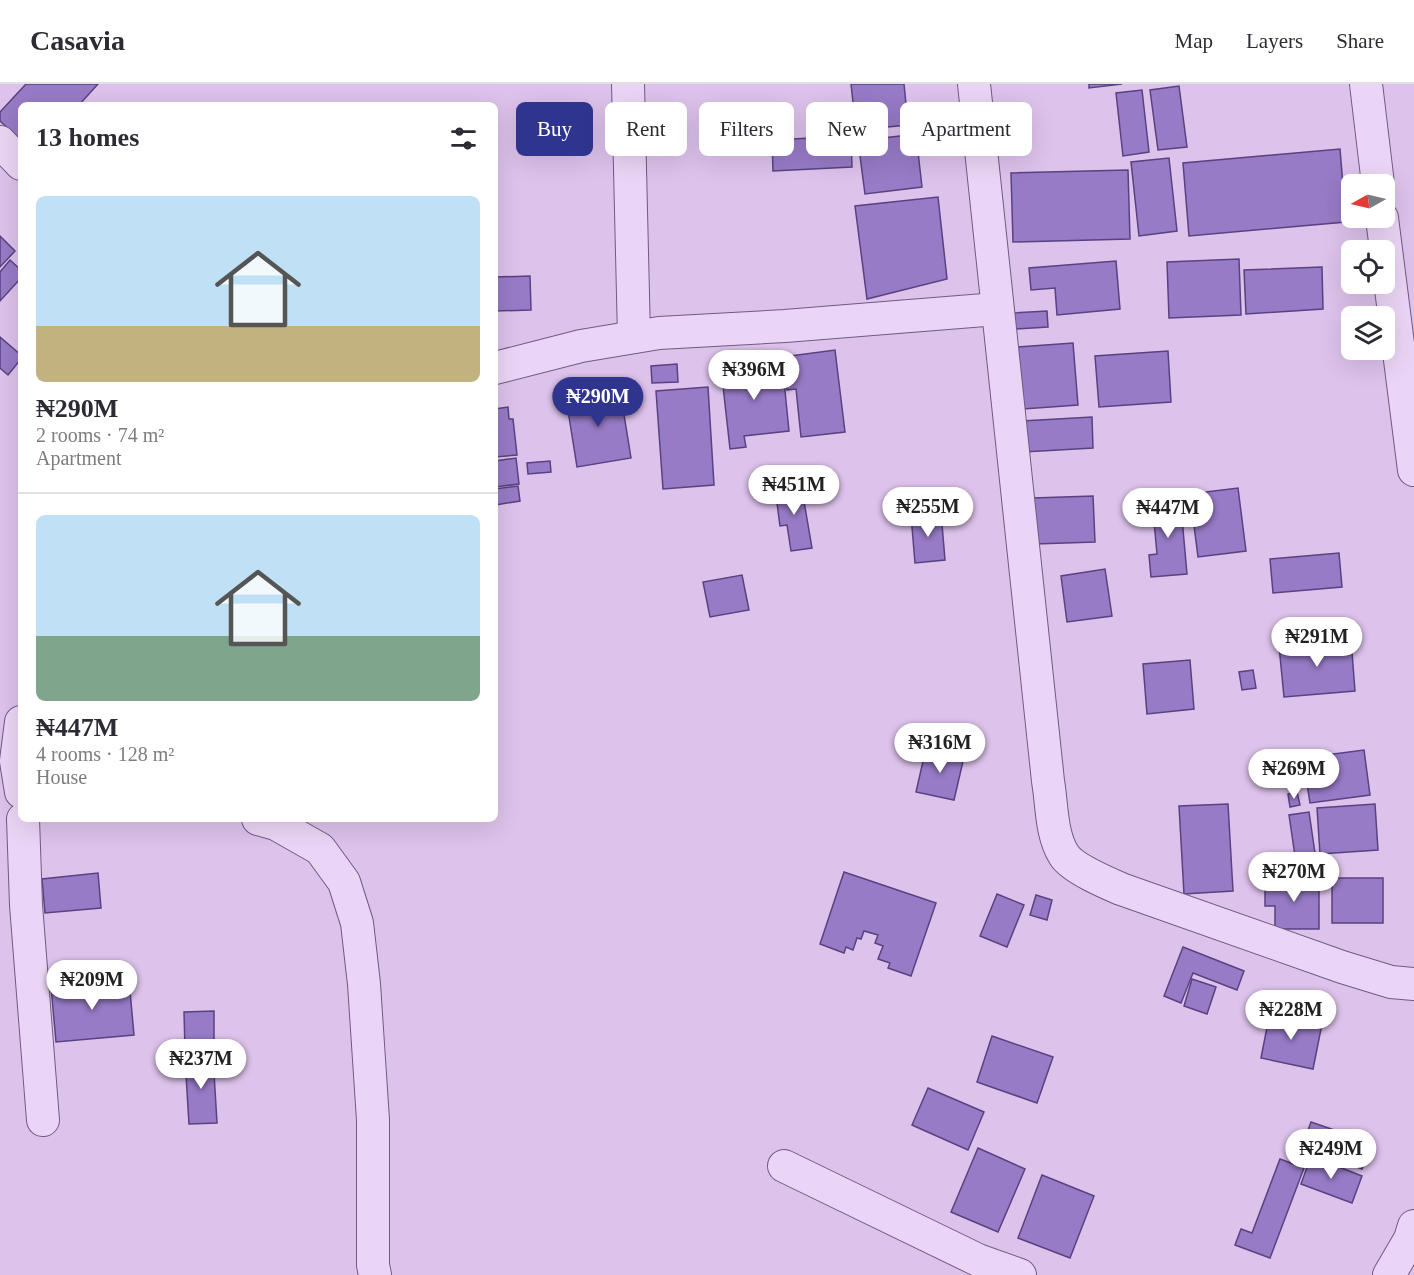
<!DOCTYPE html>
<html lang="en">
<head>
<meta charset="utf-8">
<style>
  body { margin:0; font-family:"Times New Roman",serif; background:#f7f7f7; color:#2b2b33; height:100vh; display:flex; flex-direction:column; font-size:22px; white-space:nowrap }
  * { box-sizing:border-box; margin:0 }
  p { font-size:20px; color:#7c7c81 }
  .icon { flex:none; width:33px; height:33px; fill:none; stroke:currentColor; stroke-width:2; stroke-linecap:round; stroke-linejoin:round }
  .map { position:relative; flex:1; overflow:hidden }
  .drawer { position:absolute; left:18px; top:18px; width:480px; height:720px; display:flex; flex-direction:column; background:#fff; border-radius:9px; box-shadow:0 6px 24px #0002 }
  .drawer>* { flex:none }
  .hud { position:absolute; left:516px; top:18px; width:570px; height:54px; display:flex; gap:12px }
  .needle { width:39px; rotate:262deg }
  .buttons { position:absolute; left:1341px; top:90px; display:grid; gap:12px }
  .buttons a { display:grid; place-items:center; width:54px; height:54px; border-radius:9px; background:#fff; box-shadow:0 6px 24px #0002; font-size:30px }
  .price { position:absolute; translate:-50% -51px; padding:0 14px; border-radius:21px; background:#fff; color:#222; font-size:20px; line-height:39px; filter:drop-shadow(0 2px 3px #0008) }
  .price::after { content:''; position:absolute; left:50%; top:36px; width:18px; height:14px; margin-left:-9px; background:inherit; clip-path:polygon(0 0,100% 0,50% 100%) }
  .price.on { background:#2f348e; color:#fff }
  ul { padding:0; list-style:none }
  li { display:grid; align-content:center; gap:12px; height:318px; padding:0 18px }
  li+li { border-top:2px solid #e1e1e2 }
  li span { display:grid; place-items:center; height:186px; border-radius:9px; color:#555 }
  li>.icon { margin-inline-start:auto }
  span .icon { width:108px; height:108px; fill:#fffc; stroke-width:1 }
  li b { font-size:26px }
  h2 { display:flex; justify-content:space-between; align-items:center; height:72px; padding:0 18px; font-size:26px }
  .chip { padding:0 21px; border-radius:9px; background:#fff; box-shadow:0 6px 24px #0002; font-size:21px; line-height:54px }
  .chip.on { background:#2f348e; color:#fff }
  header { display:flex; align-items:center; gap:36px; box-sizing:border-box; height:84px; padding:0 30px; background:#fff; border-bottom:2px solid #e1e1e2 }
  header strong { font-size:28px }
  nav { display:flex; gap:33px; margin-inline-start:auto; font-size:21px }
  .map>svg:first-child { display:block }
  .building { fill:#977bc6; stroke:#584281; stroke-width:1.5 }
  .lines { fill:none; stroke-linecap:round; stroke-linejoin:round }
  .minor-casing { stroke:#6f5b83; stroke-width:34 }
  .minor { stroke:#ebd5f6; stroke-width:32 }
</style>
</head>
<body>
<header>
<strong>Casavia</strong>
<nav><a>Map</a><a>Layers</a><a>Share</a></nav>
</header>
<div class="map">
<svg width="1414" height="1191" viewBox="0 0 1414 1191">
  <rect width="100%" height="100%" fill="#ddc2eb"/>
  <g class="building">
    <polygon points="26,0 98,0 79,21 21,21 21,57 0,37 0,28"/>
    <polygon points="851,0 904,0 908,41 856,46"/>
    <polygon points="1089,0 1122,0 1089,4"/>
    <polygon points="1179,2 1187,63 1158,66 1150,6"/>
    <polygon points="1142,6 1149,68 1123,72 1116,9"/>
    <polygon points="916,50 922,103 865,110 858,57"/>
    <polygon points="851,52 852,83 773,87 772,56"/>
    <polygon points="1340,65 1346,138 1189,152 1183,79"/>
    <polygon points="1169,74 1177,147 1139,152 1131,78"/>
    <polygon points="1128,86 1130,155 1013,158 1011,89"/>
    <polygon points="938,113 947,195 867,215 855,122"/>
    <polygon points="0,152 15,167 0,183"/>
    <polygon points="1239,175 1241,231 1169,234 1167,178"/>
    <polygon points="10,176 21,186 21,194 0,217 0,188"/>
    <polygon points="1116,177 1120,225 1057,231 1055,204 1031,206 1029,184"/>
    <polygon points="1322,183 1323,225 1246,230 1244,186"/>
    <polygon points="530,192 531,226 495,227 495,193"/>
    <polygon points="1047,227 1048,243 1014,245 1013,229"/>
    <polygon points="0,253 21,271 21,275 8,291 0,284"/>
    <polygon points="1073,259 1078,321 1023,325 1018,263"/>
    <polygon points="835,266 845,348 801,353 796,305 787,306 783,273"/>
    <polygon points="1168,267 1171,318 1099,323 1095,272"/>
    <polygon points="782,277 789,347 744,352 746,363 730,365 721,284"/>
    <polygon points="677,280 678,298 652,299 651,282"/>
    <polygon points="708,303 714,401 663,405 656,307"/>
    <polygon points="620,306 631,374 577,383 566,314"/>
    <polygon points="508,323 509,335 513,335 517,371 495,373 495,325"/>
    <polygon points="1092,333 1093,364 1024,368 1022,337"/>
    <polygon points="516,374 519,400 495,403 495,377"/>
    <polygon points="550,377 551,388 528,390 527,379"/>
    <polygon points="801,400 812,464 791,467 787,441 780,442 775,404"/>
    <polygon points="518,402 520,417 495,421 495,405"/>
    <polygon points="1238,404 1246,467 1198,473 1190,410"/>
    <polygon points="1093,412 1095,458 1035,460 1033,414"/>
    <polygon points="1180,412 1187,490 1151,493 1149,471 1157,470 1152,415"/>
    <polygon points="941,428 945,476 915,479 911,431"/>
    <polygon points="1339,469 1342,503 1273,509 1270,475"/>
    <polygon points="1105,485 1112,532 1067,538 1061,492"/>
    <polygon points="742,491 749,526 710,533 703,498"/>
    <polygon points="1351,555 1355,607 1284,613 1279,562"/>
    <polygon points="1190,576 1194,625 1147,630 1143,580"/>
    <polygon points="1253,586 1256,604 1242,606 1239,588"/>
    <polygon points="926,664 964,673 954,716 916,708"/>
    <polygon points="1364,666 1370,711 1310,719 1303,674"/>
    <polygon points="1297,708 1300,721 1290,723 1288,710"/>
    <polygon points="1228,720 1233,807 1184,810 1179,722"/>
    <polygon points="1375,720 1378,766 1320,770 1317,724"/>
    <polygon points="1309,728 1315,769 1295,772 1289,731"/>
    <polygon points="844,788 936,819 911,892 888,884 890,879 878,875 883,862 875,859 878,851 864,847 861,855 857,854 853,866 846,863 844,869 820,860"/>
    <polygon points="98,789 101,824 45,829 42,795"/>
    <rect x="1332" y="794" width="51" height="45"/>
    <polygon points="1319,795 1319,845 1275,845 1275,822 1265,822 1265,796"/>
    <polygon points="997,810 1024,821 1007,863 980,852"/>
    <polygon points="1036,811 1052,816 1047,836 1030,831"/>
    <polygon points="1183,863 1244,887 1237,906 1193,889 1181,919 1164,912"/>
    <polygon points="1192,895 1216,903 1207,930 1184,922"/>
    <polygon points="129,896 134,951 56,958 51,903"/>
    <polygon points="214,927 214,965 185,965 184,928"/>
    <polygon points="1270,928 1322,940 1313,985 1261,974"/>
    <polygon points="992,952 1053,973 1037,1019 977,998"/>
    <polygon points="213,972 217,1039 189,1040 185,974"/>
    <polygon points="928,1004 984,1028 968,1066 912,1041"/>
    <polygon points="1311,1038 1372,1059 1362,1085 1302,1063"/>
    <polygon points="978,1064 1025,1085 998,1148 951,1128"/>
    <polygon points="1311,1072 1362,1092 1352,1119 1301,1100"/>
    <polygon points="1280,1075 1304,1084 1270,1174 1235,1161 1241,1145 1252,1149"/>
    <polygon points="1042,1091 1094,1112 1070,1174 1018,1154"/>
  </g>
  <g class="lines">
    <defs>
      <g id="minor">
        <polyline points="628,0 634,253"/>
        <path d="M974,0L1048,697C1052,720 1051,751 1064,771C1072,784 1107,799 1121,805L1342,883L1391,898L1414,900"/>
        <polyline points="1366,0 1378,100"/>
        <polyline points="0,58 21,80"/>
        <polyline points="1382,134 1414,386"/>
        <polyline points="495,284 581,262 659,249 785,242 997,225"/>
        <polyline points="21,638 16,677 21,708"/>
        <polyline points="23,735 26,821 43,1036"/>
        <polyline points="258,735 276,740 320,765 344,798 357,839 364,900 373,1036 373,1181 375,1191"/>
        <polyline points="784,1082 978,1176 1020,1191"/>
        <polyline points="1389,1191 1410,1155 1414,1142"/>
      </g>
    </defs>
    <use href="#minor" class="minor-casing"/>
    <use href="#minor" class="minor"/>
  </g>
</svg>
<div class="buttons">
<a><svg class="needle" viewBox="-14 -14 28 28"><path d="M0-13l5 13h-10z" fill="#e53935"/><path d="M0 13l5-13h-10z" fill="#7c7c81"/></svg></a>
<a><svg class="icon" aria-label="locate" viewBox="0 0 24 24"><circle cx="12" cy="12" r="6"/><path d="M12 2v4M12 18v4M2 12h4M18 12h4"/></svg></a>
<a><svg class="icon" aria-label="layers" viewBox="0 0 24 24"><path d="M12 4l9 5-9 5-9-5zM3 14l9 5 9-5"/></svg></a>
</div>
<b class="price" style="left:754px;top:317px">₦396M</b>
<b class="price on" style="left:598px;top:344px">₦290M</b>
<b class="price" style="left:794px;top:432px">₦451M</b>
<b class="price" style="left:928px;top:454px">₦255M</b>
<b class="price" style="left:1168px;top:455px">₦447M</b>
<b class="price" style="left:1317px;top:584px">₦291M</b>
<b class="price" style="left:940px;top:690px">₦316M</b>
<b class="price" style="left:1294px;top:716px">₦269M</b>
<b class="price" style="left:1294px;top:819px">₦270M</b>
<b class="price" style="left:92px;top:927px">₦209M</b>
<b class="price" style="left:1291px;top:957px">₦228M</b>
<b class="price" style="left:201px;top:1006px">₦237M</b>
<b class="price" style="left:1331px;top:1096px">₦249M</b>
<div class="hud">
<a class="chip on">Buy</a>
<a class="chip">Rent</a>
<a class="chip">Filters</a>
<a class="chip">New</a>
<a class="chip">Apartment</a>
</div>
<section class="drawer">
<h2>13 homes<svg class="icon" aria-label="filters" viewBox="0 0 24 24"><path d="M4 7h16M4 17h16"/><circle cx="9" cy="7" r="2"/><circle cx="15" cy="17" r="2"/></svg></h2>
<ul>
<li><span style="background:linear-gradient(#bfe0f5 70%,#c2b280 0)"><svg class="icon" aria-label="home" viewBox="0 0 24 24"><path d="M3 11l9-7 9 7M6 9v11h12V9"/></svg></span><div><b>₦290M</b><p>2 rooms · 74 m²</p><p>Apartment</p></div></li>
<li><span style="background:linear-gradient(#bfe0f5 65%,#7fa58c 0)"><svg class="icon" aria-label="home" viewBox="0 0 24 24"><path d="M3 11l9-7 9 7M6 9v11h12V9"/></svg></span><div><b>₦447M</b><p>4 rooms · 128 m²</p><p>House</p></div></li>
</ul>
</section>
</div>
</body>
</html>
